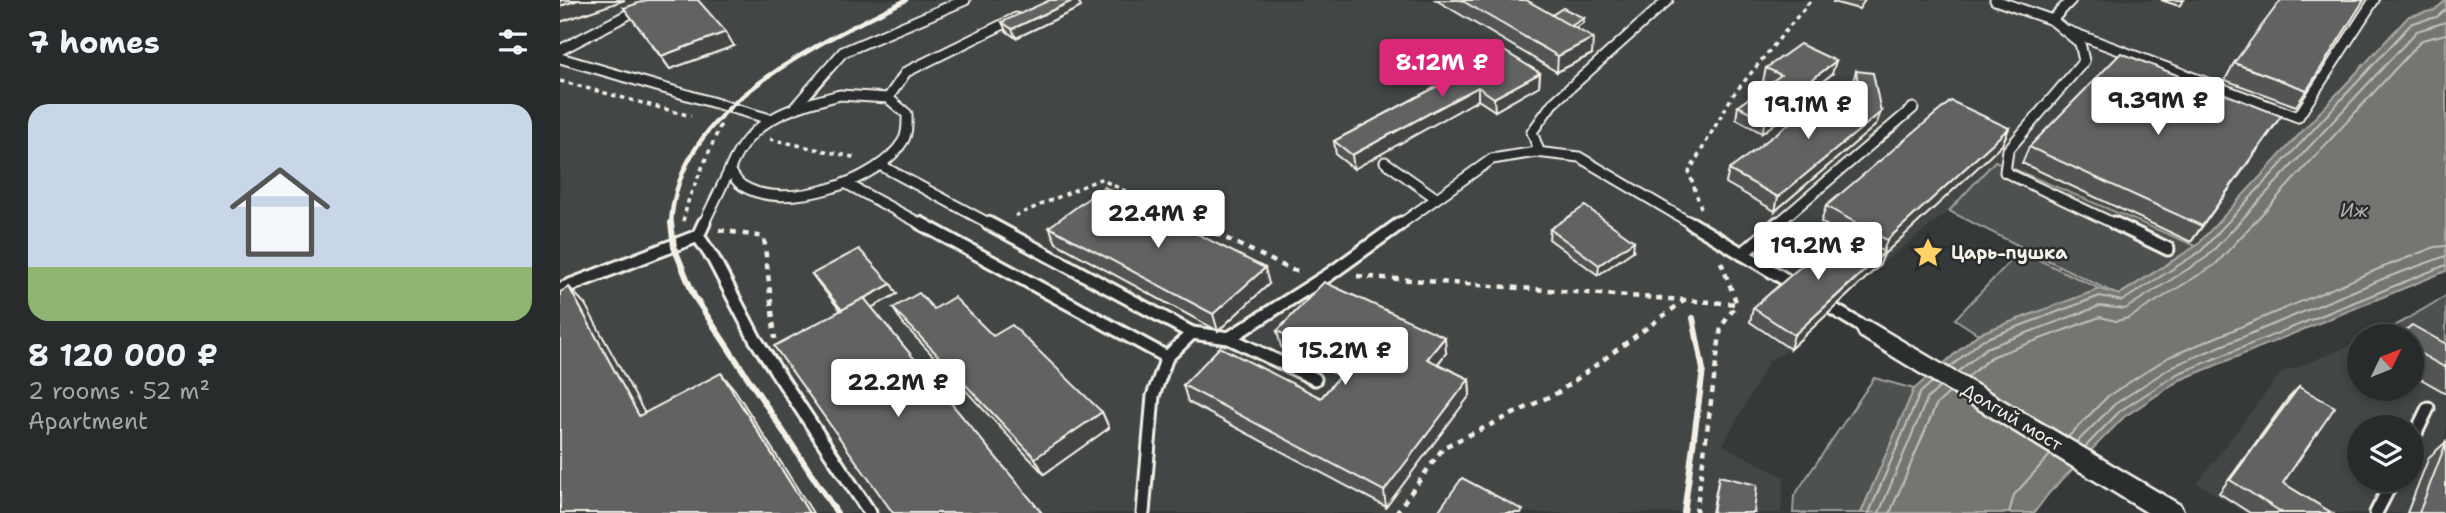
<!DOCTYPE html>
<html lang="en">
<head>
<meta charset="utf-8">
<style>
  body { margin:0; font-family:"Shantell Sans",sans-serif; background:#343737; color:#f1f3f6; height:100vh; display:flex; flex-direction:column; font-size:26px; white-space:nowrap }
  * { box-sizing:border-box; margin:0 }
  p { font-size:23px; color:#a5a7a9 }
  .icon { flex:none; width:38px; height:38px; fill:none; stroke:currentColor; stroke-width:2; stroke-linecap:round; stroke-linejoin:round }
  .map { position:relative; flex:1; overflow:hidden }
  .panel { display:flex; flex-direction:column; background:#282b2b; width:560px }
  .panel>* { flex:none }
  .needle { width:46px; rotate:47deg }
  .controls { position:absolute; left:1787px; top:324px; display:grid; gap:14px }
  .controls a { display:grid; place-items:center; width:77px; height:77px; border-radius:50%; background:#282b2b; box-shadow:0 4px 10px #0003,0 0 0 2px #444747; font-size:35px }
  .price { position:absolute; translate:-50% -60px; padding:0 16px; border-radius:7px; background:#fff; color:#222; font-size:23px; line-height:46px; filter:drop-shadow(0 2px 4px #0008) }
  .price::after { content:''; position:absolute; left:50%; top:42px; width:21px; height:16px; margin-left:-10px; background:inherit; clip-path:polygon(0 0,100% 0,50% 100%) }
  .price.active { background:#db2777; color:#fff }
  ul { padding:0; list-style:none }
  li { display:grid; align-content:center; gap:14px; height:371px; padding:0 28px }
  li+li { border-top:2px solid #444747 }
  li span { display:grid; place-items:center; height:217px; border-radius:21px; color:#555 }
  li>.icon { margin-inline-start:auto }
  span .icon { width:126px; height:126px; fill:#fffc; stroke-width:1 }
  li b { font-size:30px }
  h2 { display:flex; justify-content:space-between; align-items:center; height:84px; padding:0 28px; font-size:30px }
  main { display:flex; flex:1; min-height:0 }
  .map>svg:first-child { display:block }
  .built { fill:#434645; fill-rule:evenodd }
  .green { fill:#4e514f; stroke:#a1a19c; stroke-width:2 }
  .water { fill:#757572; stroke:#a8a7a1; stroke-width:2 }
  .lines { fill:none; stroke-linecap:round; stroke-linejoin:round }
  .shore { stroke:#c1bfb9; stroke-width:2 }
  .lane-far1-casing { stroke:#f4f1e8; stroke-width:13 }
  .lane-casing { stroke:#f4f1e8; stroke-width:17 }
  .street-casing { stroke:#f4f1e8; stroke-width:5 }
  .path-far1 { stroke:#f4f1e8; stroke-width:3.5; stroke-dasharray:4.5 4.5; stroke-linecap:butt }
  .path { stroke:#f4f1e8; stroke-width:4.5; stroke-dasharray:6 6; stroke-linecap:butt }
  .lane-far1 { stroke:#2a2d2e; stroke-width:9 }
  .lane { stroke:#2a2d2e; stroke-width:11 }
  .street { fill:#2a2d2e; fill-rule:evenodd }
  .rail-far1 { stroke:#f4f1e8; stroke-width:4.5 }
  .rail { stroke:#f4f1e8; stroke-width:6 }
  .wall { fill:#535554; stroke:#f4f1e8; stroke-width:2 }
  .shaded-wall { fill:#444545; stroke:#f4f1e8; stroke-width:2 }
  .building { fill:#616362; stroke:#f4f1e8; stroke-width:2 }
  .labels { text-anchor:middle; stroke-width:5; stroke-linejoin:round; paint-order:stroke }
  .poi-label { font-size:18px; font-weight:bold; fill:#f4f1e8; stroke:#2a2d2e; text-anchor:start }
  .street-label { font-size:18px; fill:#f4f1e8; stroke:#2a2d2e }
  .water-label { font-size:19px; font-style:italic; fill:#b4b3ad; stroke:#2a2d2e }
</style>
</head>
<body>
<main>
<section class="panel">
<h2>7 homes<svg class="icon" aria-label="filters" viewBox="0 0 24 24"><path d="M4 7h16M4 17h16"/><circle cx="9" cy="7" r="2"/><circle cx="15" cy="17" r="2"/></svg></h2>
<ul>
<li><span style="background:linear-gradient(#c9d6e8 75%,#8fb573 0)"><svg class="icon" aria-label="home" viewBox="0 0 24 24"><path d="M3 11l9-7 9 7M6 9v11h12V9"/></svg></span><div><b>8 120 000 ₽</b><p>2 rooms · 52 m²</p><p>Apartment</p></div></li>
</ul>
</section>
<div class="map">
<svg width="1886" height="513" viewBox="0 0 1886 513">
  <rect width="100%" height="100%" fill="#363939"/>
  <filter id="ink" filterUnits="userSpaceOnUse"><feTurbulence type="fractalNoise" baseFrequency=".0143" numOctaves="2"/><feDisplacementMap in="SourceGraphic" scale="14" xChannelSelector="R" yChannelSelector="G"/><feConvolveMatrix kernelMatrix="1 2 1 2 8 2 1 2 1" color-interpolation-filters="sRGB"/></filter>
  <g filter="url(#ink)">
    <g class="built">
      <polygon points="0,0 1886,0 1875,10 1849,16 1636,246 1435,161 1389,211 1319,266 1230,349 1209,361 1163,445 1224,477 1221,513 0,513"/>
      <path d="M1799,342V388H1852V343L1886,362V513H1685L1637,483L1720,374ZM1799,427H1852V480H1799Z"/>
    </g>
    <g class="green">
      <polygon points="1435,161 1636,246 1558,295 1389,211"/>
      <polygon points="1460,251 1540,289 1418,334 1395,319"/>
      <polygon points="1886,296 1886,362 1852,336 1839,336 1828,330"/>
      <polygon points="1314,378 1354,389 1301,513 1233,513 1234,496"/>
    </g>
    <polygon class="water" points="1886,0 1886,271 1620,380 1564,417 1489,493 1474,513 1301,513 1354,389 1418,334 1540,289 1559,295 1636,246 1849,16 1875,10"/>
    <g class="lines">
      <g class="shore">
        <polyline points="1390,367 1422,340 1540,296 1562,301 1641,251 1852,23 1877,17 1886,9"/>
        <polyline points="1398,372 1426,348 1540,306 1565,309 1647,257 1857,31 1886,22"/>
        <polyline points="1407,378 1431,357 1540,317 1556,321 1569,318 1655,265 1862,40 1886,34"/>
        <polyline points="1508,437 1548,396 1609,357 1821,268 1875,247 1886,246"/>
        <polyline points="1517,442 1555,404 1613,366 1825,278 1886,256"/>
        <polyline points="1525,447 1560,411 1617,374 1886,265"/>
        <polyline points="1309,513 1360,393 1372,382"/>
        <polyline points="1319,513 1367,399 1380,387"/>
        <polyline points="1330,513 1376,405 1389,393"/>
        <polyline points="1449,513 1454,495 1490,455"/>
      </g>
      <defs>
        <g id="lane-far1">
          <polyline points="1435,0 1492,20 1511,0"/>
          <polyline points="1492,20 1520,43 1524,61 1448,150 1445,172 1557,225"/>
          <polyline points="1503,29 1738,117 1814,0"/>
          <polyline points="0,50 69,14 105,0"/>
          <polyline points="0,58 210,119"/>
          <path d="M280,95L328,98L347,114C347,122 348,133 343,141C319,182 224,212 183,186C176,182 173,175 170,169C190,118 231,108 280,95Z"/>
          <polyline points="328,98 346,72 456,18"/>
          <polyline points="235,107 283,52 405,0"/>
          <polyline points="979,151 972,132 992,104 1108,0"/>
          <polyline points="825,162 876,198"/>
          <polyline points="320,165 432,225"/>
          <polyline points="285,183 363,225"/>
          <polyline points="143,225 170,169"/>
          <polyline points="839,225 932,159 976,152 1019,157 1134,225"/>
          <polyline points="1216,225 1353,108"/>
        </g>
        <g id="lane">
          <polyline points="144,223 138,236 154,260 195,339 310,513"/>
          <polyline points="360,223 607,357"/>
          <polyline points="428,223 632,333"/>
          <polyline points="1131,223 1233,284"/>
          <polyline points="1554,223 1608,249"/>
          <polyline points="1182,254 1218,223"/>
          <polyline points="0,289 138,236"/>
          <polyline points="1273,309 1308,330"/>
          <polyline points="669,338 755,379"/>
          <polyline points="1852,441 1868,408"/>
          <polyline points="583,513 593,396 607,357 632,333 669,338 770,274 841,223"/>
          <polyline points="1816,513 1833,480"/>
        </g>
        <polygon id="street" points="1308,321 1620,505 1624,513 1588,513 1300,336 1297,330 1300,324"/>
      </defs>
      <use href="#lane-far1" class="lane-far1-casing"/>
      <use href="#lane" class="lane-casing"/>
      <use href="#street" class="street-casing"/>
      <g class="path-far1">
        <polyline points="0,81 131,116"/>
        <polyline points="210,139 297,158"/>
        <polyline points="1141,208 1129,172 1173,95 1251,0"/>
        <polyline points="455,216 540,179 637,225"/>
        <polyline points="123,221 129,198 161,124"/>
      </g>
      <g class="path">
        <polyline points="634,223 732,270 743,271"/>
        <polyline points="159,230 204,237 215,339"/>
        <polyline points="797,276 1177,304 1161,262"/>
        <polyline points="836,513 884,447 999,392 1125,300"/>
        <polyline points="1136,513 1161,327 1177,304"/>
      </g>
      <use href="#lane-far1" class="lane-far1"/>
      <use href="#lane" class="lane"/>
      <use href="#street" class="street"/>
      <path class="rail-far1" d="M111,225C116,106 255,46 346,0"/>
      <g class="rail">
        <polyline points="111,223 114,247 134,296 277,513"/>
        <polyline points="1124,513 1143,370 1133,318"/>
      </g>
    </g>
    <g class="wall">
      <polygon points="876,0 966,0 992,15 1024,18 1023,23 1015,28 1032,54 997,72"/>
      <polygon points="1274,0 1305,0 1299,9 1273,2"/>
      <polygon points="1601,0 1624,0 1619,6"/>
      <polygon points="521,7 456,38 446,31 442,22"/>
      <polygon points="64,8 174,46 110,69"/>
      <polygon points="944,51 980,73 979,86 935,111 918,100 794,169 776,155 774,141"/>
      <polygon points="1674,63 1747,90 1736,106 1665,80"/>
      <polygon points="1206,68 1272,74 1238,100 1224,93 1219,97 1226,115 1202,133 1176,119 1178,106 1208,84 1203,81"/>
      <polygon points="1296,71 1316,125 1215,211 1166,183 1169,170 1270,118 1295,98 1292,85"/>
      <polygon points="1721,116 1631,242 1462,163 1469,147"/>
      <polygon points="1449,128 1442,145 1324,254 1319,266 1230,349 1190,322 1193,308 1280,233 1261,222 1266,206"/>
      <polygon points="489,227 709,284 658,331 496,243"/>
      <polygon points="990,229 1073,251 1038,275 989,239"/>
      <polygon points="252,274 331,284 337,294 281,311 259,284"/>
      <polygon points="333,308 374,309 433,336 542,412 549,428 484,474 343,324"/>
      <polygon points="717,331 886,353 878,364 909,379 910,395 826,507 628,402 623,385 761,398 780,376 721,347"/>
      <polygon points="1852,336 1886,344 1886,393 1852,374"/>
      <polygon points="1739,387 1723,483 1772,513 1690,513 1659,493 1727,400"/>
      <polygon points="1886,442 1886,513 1847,513 1869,457"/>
      <polygon points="1159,476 1194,513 1152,513"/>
    </g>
    <g class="shaded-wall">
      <polygon points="18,0 65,0 0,22 0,6"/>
      <polygon points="514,0 518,0 521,7 456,38 452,29"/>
      <polygon points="1024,18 1023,23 1010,31 1010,26"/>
      <polygon points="166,32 174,46 110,69 101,56"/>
      <polygon points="1033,38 1032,54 997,72 998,56"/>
      <polygon points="1276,61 1272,74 1238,100 1242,87"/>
      <polygon points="980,73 979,86 935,111 934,98"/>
      <polygon points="1227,80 1224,93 1207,106 1210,92"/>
      <polygon points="918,87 918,100 794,169 792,155"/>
      <polygon points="1229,102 1226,115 1202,133 1205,120"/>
      <polygon points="1321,112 1316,125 1215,211 1218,197"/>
      <polygon points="1721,116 1710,133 1631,242 1642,226"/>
      <polygon points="1449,128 1442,145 1324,254 1319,266 1230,349 1234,335 1322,255 1327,240"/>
      <polygon points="1074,241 1073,251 1038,275 1039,265"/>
      <polygon points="705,268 709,284 658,331 653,314"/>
      <polygon points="331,284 337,294 289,320 283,310"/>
      <polygon points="9,287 25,304 95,432 79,416"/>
      <polygon points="885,337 886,353 868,376 867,359"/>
      <polygon points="161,373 175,390 253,513 249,513"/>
      <polygon points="909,379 910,395 826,507 824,491"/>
      <polygon points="542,412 549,428 484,474 475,458"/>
    </g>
    <g class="building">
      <polygon points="0,0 18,0 0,6"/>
      <polygon points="87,0 138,0 166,32 101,56 64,8"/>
      <polygon points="490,0 514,0 452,29 442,22"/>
      <polygon points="901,0 966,0 1033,38 998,56"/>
      <polygon points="1721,0 1804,0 1747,90 1674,63"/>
      <polygon points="1003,8 1024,18 1011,26 992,15"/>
      <polygon points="1240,44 1276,61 1242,87 1227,80 1210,92 1229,102 1205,120 1178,106 1221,75 1206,68"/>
      <polygon points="944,51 980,73 934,98 918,87 792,155 774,141"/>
      <polygon points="1561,53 1721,116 1642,226 1469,147"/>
      <polygon points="1296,71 1313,73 1321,112 1218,197 1169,170 1249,108 1270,118 1300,94"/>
      <polygon points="1391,101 1449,128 1327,240 1266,206"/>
      <polygon points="544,187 705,268 653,314 489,227"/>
      <polygon points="1025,206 1074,241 1039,265 990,229"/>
      <polygon points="1284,229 1324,252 1234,335 1193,308"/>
      <polygon points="299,249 331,284 282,310 252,274"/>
      <polygon points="764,282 885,337 867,359 909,379 824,491 623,385 660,347 761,398 789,365 717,331"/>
      <polygon points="9,287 79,416 161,373 249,513 0,513 0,292"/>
      <polygon points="359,293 374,309 394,297 433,336 452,325 542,412 475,458 333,308"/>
      <polygon points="304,298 482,513 333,513 214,346"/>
      <polygon points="1852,325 1886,344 1886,368 1852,349 1852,336 1838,336"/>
      <polygon points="1739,387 1775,407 1723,483 1772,513 1723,513 1670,480"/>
      <polygon points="1886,443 1886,513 1859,513"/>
      <polygon points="1159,476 1197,485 1194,513 1153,513"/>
      <polygon points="902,478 963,510 961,513 877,513"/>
    </g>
  </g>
  <defs>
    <symbol id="sight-bare" viewBox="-9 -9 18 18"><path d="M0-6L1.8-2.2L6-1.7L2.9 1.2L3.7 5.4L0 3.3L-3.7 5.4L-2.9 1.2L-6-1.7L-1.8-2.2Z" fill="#ffd166" stroke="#2a2d2e" stroke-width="2.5" paint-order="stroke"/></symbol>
  </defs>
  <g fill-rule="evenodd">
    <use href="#sight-bare" x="1346" y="231" width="44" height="44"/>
  </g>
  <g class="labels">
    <g class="poi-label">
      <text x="1391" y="259">Царь-пушка</text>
    </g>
    <g class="street-label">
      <text transform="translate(1452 417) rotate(31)" y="6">Долгий мост</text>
    </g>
    <g class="water-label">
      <text x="1794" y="217">Иж</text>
    </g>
  </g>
</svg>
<div class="controls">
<a><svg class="needle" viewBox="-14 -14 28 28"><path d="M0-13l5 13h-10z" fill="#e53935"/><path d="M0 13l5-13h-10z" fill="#a5a7a9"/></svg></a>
<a><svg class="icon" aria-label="layers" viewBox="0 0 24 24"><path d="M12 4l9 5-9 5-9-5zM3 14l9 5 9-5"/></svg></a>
</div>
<b class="price active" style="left:882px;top:99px">8.12M ₽</b>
<b class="price" style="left:1598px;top:137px">9.39M ₽</b>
<b class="price" style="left:1248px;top:141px">19.1M ₽</b>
<b class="price" style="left:598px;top:250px">22.4M ₽</b>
<b class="price" style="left:1258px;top:282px">19.2M ₽</b>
<b class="price" style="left:785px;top:387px">15.2M ₽</b>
<b class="price" style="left:338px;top:419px">22.2M ₽</b>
</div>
</main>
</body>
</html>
